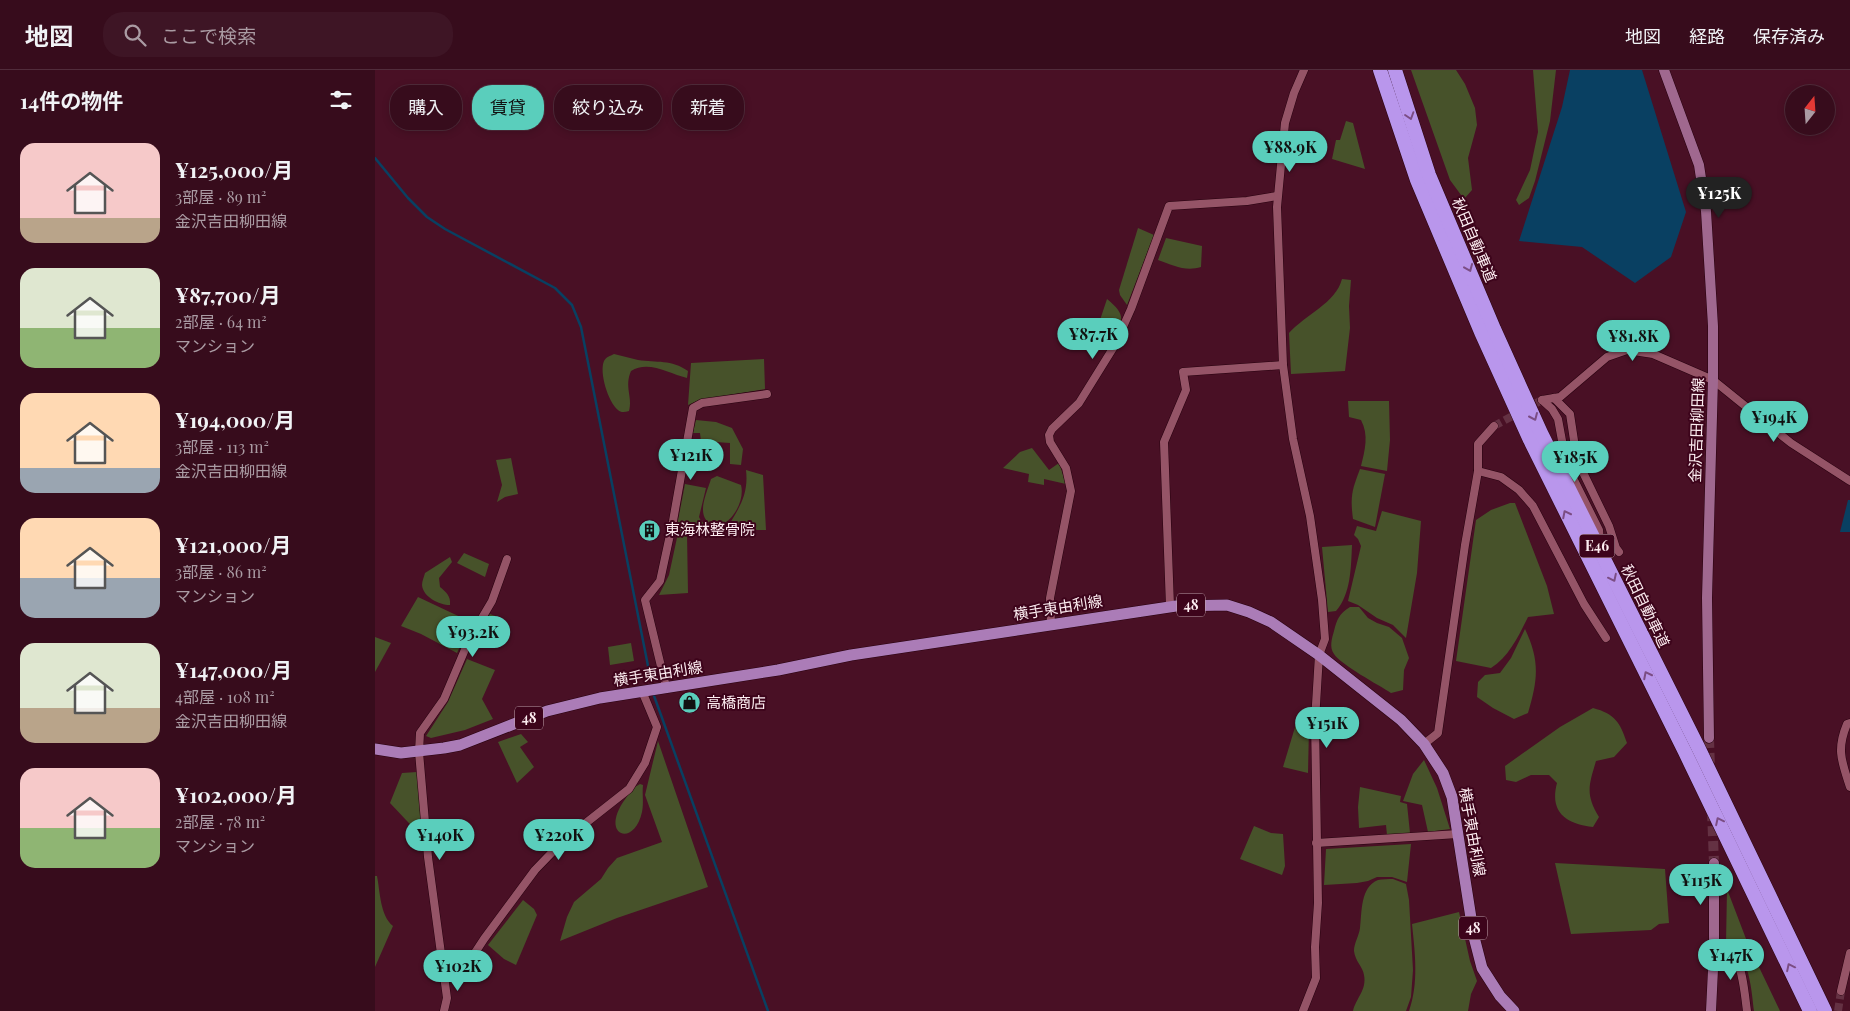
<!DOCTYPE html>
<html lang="ja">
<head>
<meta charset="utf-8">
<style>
  body { margin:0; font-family:"Playfair Display","Noto Sans JP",serif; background:#3e1525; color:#f1f3f6; height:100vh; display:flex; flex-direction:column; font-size:19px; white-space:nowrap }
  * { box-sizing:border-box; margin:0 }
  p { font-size:16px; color:#aa9ba3 }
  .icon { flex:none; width:28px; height:28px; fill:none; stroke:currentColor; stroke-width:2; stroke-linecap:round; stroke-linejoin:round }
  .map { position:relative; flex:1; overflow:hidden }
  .details { display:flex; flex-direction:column; background:#370c1c; width:375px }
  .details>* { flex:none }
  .banner { position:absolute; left:15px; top:15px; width:475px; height:45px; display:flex; gap:10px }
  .needle { width:32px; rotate:17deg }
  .controls { position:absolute; left:1410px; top:15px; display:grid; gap:10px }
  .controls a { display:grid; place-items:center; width:50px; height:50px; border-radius:50%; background:#370c1c; box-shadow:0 2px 8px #0003,0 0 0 1px #512c3b; font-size:25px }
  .price { position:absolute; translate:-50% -42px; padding:0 11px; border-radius:18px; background:#5acebc; color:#111; font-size:16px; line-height:32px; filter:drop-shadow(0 1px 2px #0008) }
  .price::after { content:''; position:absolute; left:50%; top:30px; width:15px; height:11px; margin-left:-8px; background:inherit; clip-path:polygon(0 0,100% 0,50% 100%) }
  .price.selected { background:#222; color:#fff }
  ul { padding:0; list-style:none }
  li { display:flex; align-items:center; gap:15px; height:125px; padding:0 20px }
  li span { display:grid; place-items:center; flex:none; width:140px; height:100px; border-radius:15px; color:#555 }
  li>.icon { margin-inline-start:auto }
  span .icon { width:60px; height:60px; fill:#fffc; stroke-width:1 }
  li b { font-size:21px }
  h2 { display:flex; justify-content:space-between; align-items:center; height:60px; padding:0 20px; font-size:21px }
  .pill { padding:0 18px; border-radius:20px; background:#370c1c; box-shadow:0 2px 8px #0003,0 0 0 1px #512c3b; font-size:18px; line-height:45px }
  .pill.selected { background:#5acebc; color:#111 }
  header { display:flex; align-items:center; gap:30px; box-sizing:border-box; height:70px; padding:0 25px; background:#370c1c; border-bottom:1px solid #512c3b }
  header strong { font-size:24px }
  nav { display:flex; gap:28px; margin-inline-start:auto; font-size:18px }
  .search { width:350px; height:45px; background:#3e1525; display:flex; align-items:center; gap:12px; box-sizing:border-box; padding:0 18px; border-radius:20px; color:#aa9ba3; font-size:19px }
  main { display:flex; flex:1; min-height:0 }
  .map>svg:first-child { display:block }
  .green { fill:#47522a }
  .water { fill:#094062 }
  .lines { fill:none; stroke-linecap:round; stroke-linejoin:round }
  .stream { stroke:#094062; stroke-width:2.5 }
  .street-tunnel { stroke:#643143; stroke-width:8; stroke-dasharray:8 4; stroke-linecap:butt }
  .secondary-tunnel { stroke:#643143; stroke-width:10; stroke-dasharray:10 5; stroke-linecap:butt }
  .street-casing { stroke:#27000f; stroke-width:9 }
  .secondary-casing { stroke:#27000f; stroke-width:11 }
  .primary-casing { stroke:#27000f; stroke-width:12 }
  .highway-casing { stroke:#27000f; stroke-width:15 }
  .street { stroke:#955467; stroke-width:8 }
  .secondary { stroke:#a0688f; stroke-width:10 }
  .primary { stroke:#ab7cb7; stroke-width:11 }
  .highway { stroke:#b996ec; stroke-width:14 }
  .oneway { stroke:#7b4d84 }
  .labels { text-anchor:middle; stroke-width:4; stroke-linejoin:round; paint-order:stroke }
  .shield { fill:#3d041b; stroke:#c3a6b0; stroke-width:1 }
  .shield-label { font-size:14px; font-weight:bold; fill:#fcecf0 }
  .street-label { font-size:15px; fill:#fcecf0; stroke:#3d041b }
  .poi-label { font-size:15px; fill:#fcecf0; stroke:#3d041b; text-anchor:start }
</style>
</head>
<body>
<header>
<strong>地図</strong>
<div class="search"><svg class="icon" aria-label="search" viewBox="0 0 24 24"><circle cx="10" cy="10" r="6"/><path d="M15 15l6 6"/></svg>ここで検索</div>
<nav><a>地図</a><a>経路</a><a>保存済み</a></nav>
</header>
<main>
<section class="details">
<h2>14件の物件<svg class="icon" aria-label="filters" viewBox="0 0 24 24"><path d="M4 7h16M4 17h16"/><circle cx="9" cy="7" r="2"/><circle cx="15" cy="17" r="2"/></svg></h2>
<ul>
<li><span style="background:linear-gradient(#f6c9c9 75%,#b9a48a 0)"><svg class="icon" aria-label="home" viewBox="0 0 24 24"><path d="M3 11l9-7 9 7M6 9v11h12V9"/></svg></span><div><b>¥125,000/月</b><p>3部屋 · 89 m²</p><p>金沢吉田柳田線</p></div></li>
<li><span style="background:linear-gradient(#dfe7d0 60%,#8fb573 0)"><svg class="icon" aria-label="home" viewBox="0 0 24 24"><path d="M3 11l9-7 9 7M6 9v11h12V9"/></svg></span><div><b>¥87,700/月</b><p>2部屋 · 64 m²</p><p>マンション</p></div></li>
<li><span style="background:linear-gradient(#ffd9b3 75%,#9aa5b1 0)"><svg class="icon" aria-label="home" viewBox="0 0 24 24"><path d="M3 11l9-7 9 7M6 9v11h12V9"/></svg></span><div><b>¥194,000/月</b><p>3部屋 · 113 m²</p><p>金沢吉田柳田線</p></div></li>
<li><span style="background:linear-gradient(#ffd9b3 60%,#9aa5b1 0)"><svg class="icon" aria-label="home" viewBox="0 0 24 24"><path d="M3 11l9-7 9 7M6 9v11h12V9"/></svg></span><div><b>¥121,000/月</b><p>3部屋 · 86 m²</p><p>マンション</p></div></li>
<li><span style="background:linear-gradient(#dfe7d0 65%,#b9a48a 0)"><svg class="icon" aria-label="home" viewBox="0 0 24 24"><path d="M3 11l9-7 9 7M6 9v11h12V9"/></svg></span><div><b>¥147,000/月</b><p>4部屋 · 108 m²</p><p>金沢吉田柳田線</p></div></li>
<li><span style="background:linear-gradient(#f6c9c9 60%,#8fb573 0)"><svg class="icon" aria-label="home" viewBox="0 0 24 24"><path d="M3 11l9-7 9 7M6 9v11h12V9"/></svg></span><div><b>¥102,000/月</b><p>2部屋 · 78 m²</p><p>マンション</p></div></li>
</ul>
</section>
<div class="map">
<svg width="1475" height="941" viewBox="0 0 1475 941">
  <rect width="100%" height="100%" fill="#491025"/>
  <g class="green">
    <polygon points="1036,0 1081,0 1090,14 1100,38 1102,55 1093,88 1097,120 1089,129 1075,110"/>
    <polygon points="1158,0 1181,0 1175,51 1160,111 1154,128 1144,135 1141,130 1155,100 1163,62"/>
    <polygon points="971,51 978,53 990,99 957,89 961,70 965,70"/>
    <polygon points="763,158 779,165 752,235 745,225 744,220"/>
    <path d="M791,168L827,176L826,197C810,202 798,195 783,190Z"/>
    <path d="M967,209L976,210L974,236L975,258L970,301L916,304L914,263C930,245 961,233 967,209Z"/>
    <path d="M732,229C751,245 748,248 740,269L721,262Z"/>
    <path d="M239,284C247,286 255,288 263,290C282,293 296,289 313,301L312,308C294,304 274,290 256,301C249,317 258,327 254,341C250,342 246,343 243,340C233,332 224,302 229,291C231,287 235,286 239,284Z"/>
    <polygon points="389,289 390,319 324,330 313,335 316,293"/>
    <path d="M973,331H1014L1015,370L1012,401L986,396C990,380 994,365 986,350L974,347Z"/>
    <polygon points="321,350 341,352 357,358 368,379 366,395 355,394 355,373 326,371 325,363 318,363"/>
    <polygon points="657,378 674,400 684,393 691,414 669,409 669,415 653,412 654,404 628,398 645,382"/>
    <polygon points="136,388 143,424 130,427 122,432 127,415 121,390"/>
    <path d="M985,399L1010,404L1000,457L978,449C975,426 977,420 985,399Z"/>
    <path d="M371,400L388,405L391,460H351C363,439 374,426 371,400Z"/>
    <path d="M342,406L366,415C370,430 358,453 342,456C318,451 331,425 336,409Z"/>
    <polygon points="310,414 331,418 324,447 326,451 337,460 301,461"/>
    <path d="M1135,433H1140L1172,516L1179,544L1153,547C1144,565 1134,587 1116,598L1081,591L1101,450L1116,440Z"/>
    <polygon points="1007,441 1046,451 1042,503 1031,568 1018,555 1002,548 983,535 973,531 986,476 983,469 979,465 982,456 1001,461"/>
    <polygon points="303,463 312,463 313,523 284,525 294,505"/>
    <path d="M977,475C976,497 976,524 961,541L953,542L947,477Z"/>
    <polygon points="89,483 114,494 110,507 82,493"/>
    <path d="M75,487L77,492L64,508L65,517C71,522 76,526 75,535C64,535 48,527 47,515C47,511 49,507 50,503Z"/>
    <polygon points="43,527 96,552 82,583 46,564 26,556"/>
    <path d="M975,537H984L993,548L1002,553L1014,557L1027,568L1034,588L1029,600L1028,620L1016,623C1004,615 966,595 959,584C954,577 957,568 959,561C962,549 964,544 975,537Z"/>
    <polygon points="115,544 128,549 120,571 103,564"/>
    <path d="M1150,559C1165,591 1163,609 1153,643L1139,649L1118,638L1102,627L1103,612L1110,605L1125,603L1136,588Z"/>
    <polygon points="0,567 16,573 0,602"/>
    <polygon points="256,573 259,591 235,595 233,577"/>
    <polygon points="92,589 120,600 107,629 118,649 90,660 56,668 51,666 73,632"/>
    <path d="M1218,638C1240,644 1245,652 1252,673L1239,687L1221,691C1214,715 1210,724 1224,747L1218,757C1192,754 1174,743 1182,713L1174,705H1156L1141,712L1131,710L1130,696L1185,657Z"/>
    <polygon points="921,654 934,657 933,703 908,697"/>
    <polygon points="146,664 153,672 145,677 159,697 142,713 123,672"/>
    <polygon points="283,671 333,817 242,848 185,871 192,847 199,832 226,809 233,798 242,788 287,772 270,725"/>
    <polygon points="1049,690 1062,718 1075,759 1053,762 1047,735 1028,731 1038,704"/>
    <polygon points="42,702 48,768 15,733 27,703"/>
    <path d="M265,714L268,715C267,724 269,733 267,742C259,779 223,765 251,728C255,722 259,717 265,714Z"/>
    <polygon points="985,717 1026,726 1025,732 1032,734 1035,763 1012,765 1011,755 984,758 983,737"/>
    <polygon points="879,756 896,763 908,764 910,796 907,805 865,789"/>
    <polygon points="1036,774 1032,812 1017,807 1002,807 993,811 982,813 949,815 951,779"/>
    <polygon points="1180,793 1290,799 1294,853 1284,854 1276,860 1196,864"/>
    <path d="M0,806H2C5,821 5,846 18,856L0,897Z"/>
    <path d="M1018,809L1031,814L1034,830L1038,900L1036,927L1031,941H978C981,928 992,920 989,905C988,897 980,891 979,881C979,873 984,866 985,858C987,843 985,817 1003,810C1007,809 1014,809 1018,809Z"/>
    <path d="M1352,819L1373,874L1405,941H1379C1377,924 1375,897 1364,883C1361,879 1356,876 1351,873Z"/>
    <polygon points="148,830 159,839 162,845 141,895 129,889 113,875"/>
    <path d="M1084,842L1095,891L1102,911L1096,924L1093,941H1034C1044,913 1040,883 1037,854Z"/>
  </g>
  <g class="water">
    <polygon points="1195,0 1267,0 1311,142 1296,187 1260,213 1207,177 1144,171 1187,37"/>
    <polygon points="1473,430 1475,430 1475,462 1465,462"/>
  </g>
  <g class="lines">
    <g class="stream">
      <polyline points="0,88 33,128 52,147 70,159 180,218 197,235 206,257 276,611"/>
      <polyline points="278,623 393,941"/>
    </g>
    <g class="street-tunnel">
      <polyline points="1119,356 1167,330"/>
      <polyline points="1463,941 1466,921"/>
    </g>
    <g class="secondary-tunnel">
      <polyline points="1334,668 1335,699"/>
      <polyline points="1337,741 1339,793"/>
    </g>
    <defs>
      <g id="street">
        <polyline points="1179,328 1195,344 1202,390 1234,456 1241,478 1244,482"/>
        <polyline points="1167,330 1185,327 1232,287 1252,280 1278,284 1338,310 1416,373 1475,411"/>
        <polyline points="1167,330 1177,339 1183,349 1188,376 1196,404 1224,460 1225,474"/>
        <polyline points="1103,401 1126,407 1144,420 1158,436 1209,534 1231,568"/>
        <polyline points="795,536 789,372 811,320 808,302 908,295"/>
        <polyline points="676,554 675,528 696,421 691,398 675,372 674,365 677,359 704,333 740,275 756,239 794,136 872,131 902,126"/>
        <polyline points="291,617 270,530 285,511 298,451 318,338 327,333 392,324"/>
        <path d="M1475,653L1472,654C1461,680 1467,692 1475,717"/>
        <polyline points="1049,674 1063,663 1090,475 1103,401 1103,374 1119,356"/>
        <polyline points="941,773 1083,764"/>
        <path d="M1339,879C1347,880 1355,880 1360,887C1368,899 1370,927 1372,941"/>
        <polyline points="70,901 84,902 92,895 109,869 160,800 188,771 254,719 270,693 282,657 267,621"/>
        <polyline points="1466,921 1475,883"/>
        <polyline points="69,941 72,928 53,787 44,682 45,663 69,629 94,570 117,531 132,489"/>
        <polyline points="928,941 941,908 940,877 943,833 940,651 944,585 950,569 947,530 935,446 918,369 908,295 902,137 910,53 919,23 929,0"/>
      </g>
      <g id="secondary">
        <polyline points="1289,0 1324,95 1331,141 1338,256 1338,310 1332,528 1334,668"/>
        <polyline points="1336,941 1339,879 1339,793"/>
      </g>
      <polyline id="primary" points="0,679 26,683 69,678 85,675 172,641 225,628 403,600 476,585 801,536 852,535 874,542 896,552 944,585 1026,650 1049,674 1068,703 1077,727 1099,867 1107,898 1125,926 1139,941"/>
      <g id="highway">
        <polyline points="1005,0 1042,110 1106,262 1155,370 1310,682 1435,941"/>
        <polyline points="1020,0 1054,105 1119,259 1166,363 1323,677 1450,941"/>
      </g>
    </defs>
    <use href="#street" class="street-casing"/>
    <use href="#secondary" class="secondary-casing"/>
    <use href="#primary" class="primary-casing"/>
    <use href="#highway" class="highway-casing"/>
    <use href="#street" class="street"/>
    <use href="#secondary" class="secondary"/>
    <use href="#primary" class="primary"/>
    <use href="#highway" class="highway"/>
  </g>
  <defs><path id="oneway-chevron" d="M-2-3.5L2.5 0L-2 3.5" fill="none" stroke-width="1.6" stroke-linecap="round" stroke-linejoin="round" transform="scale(1.25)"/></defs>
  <g class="oneway">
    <use href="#oneway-chevron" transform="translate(1035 46) rotate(72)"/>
    <use href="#oneway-chevron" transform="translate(1094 198) rotate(67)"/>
    <use href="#oneway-chevron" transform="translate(1159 347) rotate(66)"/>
    <use href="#oneway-chevron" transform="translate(1191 444) rotate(-117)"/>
    <use href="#oneway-chevron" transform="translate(1238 508) rotate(64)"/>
    <use href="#oneway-chevron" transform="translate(1272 605) rotate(-117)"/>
    <use href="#oneway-chevron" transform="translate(1344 751) rotate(-116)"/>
    <use href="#oneway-chevron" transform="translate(1415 897) rotate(-116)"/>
  </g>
  <defs>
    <symbol id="building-disc" viewBox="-11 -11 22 22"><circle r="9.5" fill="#5acebc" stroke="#3d041b"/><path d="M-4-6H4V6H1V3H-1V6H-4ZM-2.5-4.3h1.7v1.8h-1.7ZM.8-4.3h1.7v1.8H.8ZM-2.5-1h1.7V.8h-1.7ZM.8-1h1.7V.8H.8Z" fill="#111"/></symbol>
    <symbol id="shop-disc" viewBox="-11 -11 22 22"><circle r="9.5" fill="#5acebc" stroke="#3d041b"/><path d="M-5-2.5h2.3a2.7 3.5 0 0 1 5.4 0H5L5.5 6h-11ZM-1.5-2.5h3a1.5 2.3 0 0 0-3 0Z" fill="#111"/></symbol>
  </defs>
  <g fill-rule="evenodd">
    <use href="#building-disc" x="262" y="448" width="25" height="25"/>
    <use href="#shop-disc" x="302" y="620" width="25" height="25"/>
  </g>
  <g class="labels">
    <g class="shield">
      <rect x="1204.5" y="464.5" width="35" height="23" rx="4"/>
      <rect x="802" y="523.5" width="28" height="23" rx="4"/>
      <rect x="140" y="636.5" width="28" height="23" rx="4"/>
      <rect x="1084" y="846.5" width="28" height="23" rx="4"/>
    </g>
    <g class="shield-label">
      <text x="1222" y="481">E46</text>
      <text x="816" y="540">48</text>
      <text x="154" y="653">48</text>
      <text x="1098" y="863">48</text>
    </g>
    <g class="street-label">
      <text transform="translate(1099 170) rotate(67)" y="5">秋田自動車道</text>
      <text transform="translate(1322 360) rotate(-88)" y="5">金沢吉田柳田線</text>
      <text transform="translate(1270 536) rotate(64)" y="5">秋田自動車道</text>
      <text transform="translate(683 538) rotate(-9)" y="5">横手東由利線</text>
      <text transform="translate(283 604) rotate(-9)" y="5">横手東由利線</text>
      <text transform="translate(1097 762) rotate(80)" y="5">横手東由利線</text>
    </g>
    <g class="poi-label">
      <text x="290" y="465">東海林整骨院</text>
      <text x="331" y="638">高橋商店</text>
    </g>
  </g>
</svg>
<div class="controls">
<a><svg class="needle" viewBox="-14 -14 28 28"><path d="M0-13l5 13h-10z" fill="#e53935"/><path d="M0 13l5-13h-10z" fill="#aa9ba3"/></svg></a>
</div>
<b class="price" style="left:915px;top:103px">¥88.9K</b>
<b class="price selected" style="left:1344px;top:149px">¥125K</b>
<b class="price" style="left:718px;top:290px">¥87.7K</b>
<b class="price" style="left:1258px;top:292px">¥81.8K</b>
<b class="price" style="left:1399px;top:373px">¥194K</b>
<b class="price" style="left:316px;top:411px">¥121K</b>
<b class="price" style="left:1200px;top:413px">¥185K</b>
<b class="price" style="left:98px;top:588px">¥93.2K</b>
<b class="price" style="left:952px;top:679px">¥151K</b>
<b class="price" style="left:65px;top:791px">¥140K</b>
<b class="price" style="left:184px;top:791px">¥220K</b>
<b class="price" style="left:1326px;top:836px">¥115K</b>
<b class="price" style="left:1356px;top:911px">¥147K</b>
<b class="price" style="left:83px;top:922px">¥102K</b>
<div class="banner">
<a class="pill">購入</a>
<a class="pill selected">賃貸</a>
<a class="pill">絞り込み</a>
<a class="pill">新着</a>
</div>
</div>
</main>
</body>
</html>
